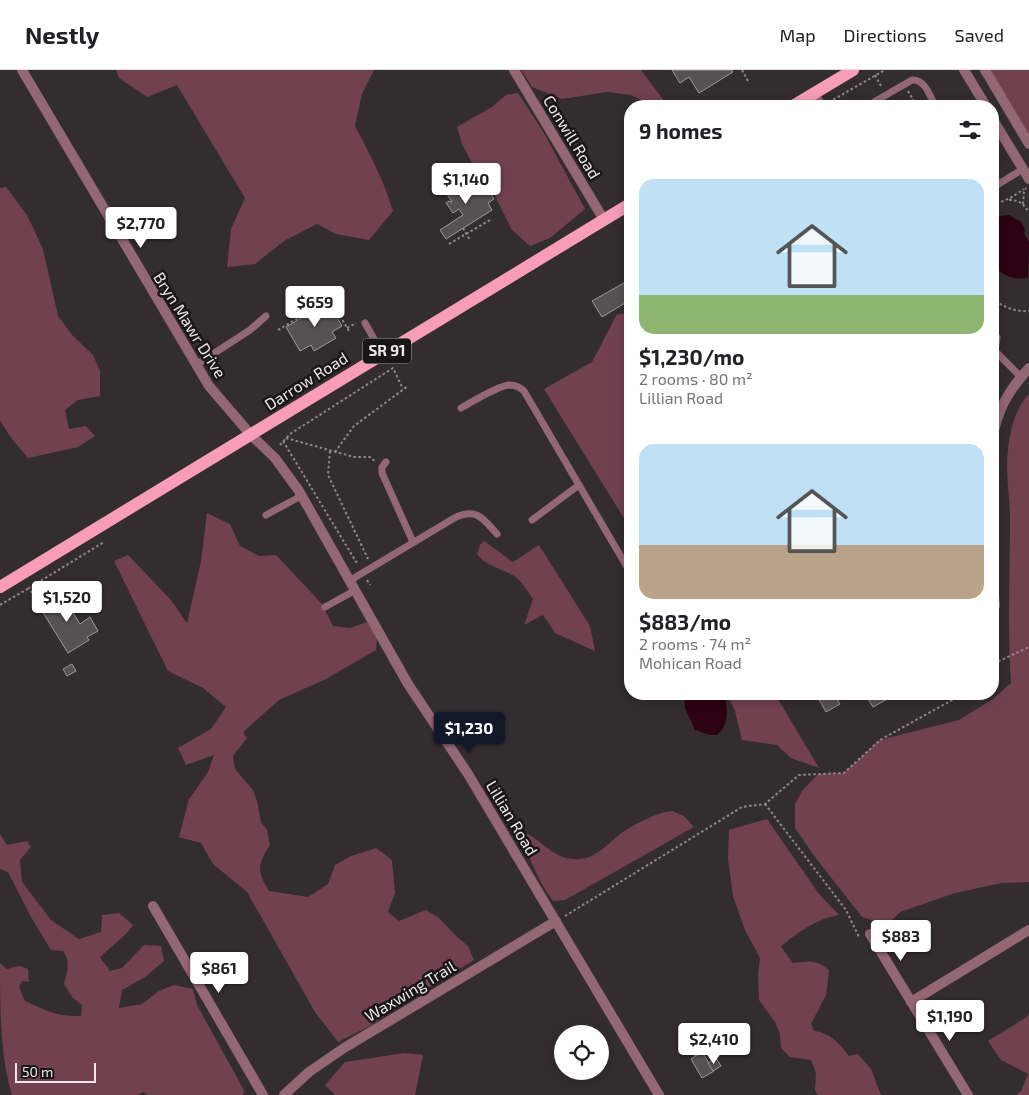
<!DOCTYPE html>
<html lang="en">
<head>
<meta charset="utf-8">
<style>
  body { margin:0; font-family:"Exo 2",sans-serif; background:#f6f6f6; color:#202124; height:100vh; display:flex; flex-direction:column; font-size:19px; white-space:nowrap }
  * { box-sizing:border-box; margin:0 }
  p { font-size:16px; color:#757577 }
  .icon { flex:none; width:28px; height:28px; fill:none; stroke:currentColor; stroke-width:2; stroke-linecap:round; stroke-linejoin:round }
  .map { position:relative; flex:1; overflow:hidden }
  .drawer { position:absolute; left:624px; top:30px; width:375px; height:600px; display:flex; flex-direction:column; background:#fff; border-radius:20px; box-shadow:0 2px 12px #0003 }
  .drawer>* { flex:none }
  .tools { position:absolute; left:554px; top:955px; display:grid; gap:10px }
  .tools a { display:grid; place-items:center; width:55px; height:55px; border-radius:50%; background:#fff; box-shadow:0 2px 12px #0003; font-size:25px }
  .scale { position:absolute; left:15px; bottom:12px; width:81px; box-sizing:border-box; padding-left:5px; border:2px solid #ede8e9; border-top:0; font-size:14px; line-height:18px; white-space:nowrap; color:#ede8e9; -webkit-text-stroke:4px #191617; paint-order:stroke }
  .price { position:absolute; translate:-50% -42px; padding:0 11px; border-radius:5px; background:#fff; color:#222; font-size:16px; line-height:32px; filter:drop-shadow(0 1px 2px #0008) }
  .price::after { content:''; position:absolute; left:50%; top:30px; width:15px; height:11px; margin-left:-8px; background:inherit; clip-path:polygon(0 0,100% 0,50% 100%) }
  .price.on { background:#111827; color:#fff }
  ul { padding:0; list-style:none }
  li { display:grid; align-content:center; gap:10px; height:265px; padding:0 15px }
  li span { display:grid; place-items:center; height:155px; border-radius:15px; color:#555 }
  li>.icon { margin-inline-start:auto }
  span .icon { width:90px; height:90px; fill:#fffc; stroke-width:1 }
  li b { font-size:21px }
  h2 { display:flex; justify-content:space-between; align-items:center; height:60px; padding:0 15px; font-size:21px }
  header { display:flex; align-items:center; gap:30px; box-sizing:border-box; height:70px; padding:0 25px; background:#fff; border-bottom:1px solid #e0e0e0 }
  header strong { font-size:24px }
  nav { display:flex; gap:28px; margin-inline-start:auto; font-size:18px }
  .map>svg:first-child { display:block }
  .green { fill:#714150 }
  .water { fill:#2d0213 }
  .building { fill:#585153; stroke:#9f9799 }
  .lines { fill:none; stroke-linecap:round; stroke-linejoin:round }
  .path { stroke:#8e898a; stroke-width:2; stroke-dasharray:2.5 2.5; stroke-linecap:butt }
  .lane { stroke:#946774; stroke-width:7 }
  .street { stroke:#946774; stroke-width:10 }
  .primary { stroke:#f89db8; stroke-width:12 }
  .labels { text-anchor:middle; stroke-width:5; stroke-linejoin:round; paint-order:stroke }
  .shield { fill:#191617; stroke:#ada9aa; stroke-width:1 }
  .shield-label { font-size:15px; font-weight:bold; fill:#ede8e9 }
  .street-label { font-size:16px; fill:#ede8e9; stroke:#191617 }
</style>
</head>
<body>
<header>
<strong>Nestly</strong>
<nav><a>Map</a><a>Directions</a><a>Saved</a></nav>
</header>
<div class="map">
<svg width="1029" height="1025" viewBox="0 0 1029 1025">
  <rect width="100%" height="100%" fill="#332d2f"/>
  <g class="green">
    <path d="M116,0H374L362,24L355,56C370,84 384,111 393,141L369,170L336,164L317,154L284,171L255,194L227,197L231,159L245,128L177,15L147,27L119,8Z"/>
    <polygon points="521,0 641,0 668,36 650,36 648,33 631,25 607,22 562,29 532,17"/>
    <polygon points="985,0 1029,0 1029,74"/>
    <polygon points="518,23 544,63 585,139 550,168 530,176 512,160 490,116 473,95 462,74 457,57 492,37 506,25"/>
    <polygon points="6,117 27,145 43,179 58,246 73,266 93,285 100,301 100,326 78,330 65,340 69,359 86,356 95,366 78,377 28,388 12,369 0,351 0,118"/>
    <polygon points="630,243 630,458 544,319 592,292 617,244"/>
    <path d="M1029,324V812L1002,813L955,823L900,842L887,855L862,847L815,787L795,758V734L802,721L818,704L844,703L880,670L959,650L993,629L1011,613C1007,558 1010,504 1010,449C1010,426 1005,402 1008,380C1010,361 1015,338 1029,324Z"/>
    <path d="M207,443L230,454L240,476L259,486L276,485L322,534L333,556L350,558L367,552L377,567L376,580L326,609L279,630L243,662L247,668L233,686L235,699L253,720L257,731L261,752L267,760L270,775C257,795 257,801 269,821L308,827L328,814L335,795L351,786L376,778L392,790L395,823L388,842L399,851L426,840L439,848L456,866L468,876L474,890L400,935L370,956L338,972L315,942L247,822L213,794L201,773L179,767L189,729L208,702L214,685L186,695L178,678L211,659L226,637L203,618L168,601L114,491L128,485L171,530L187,553L201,491Z"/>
    <path d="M484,471L513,492L539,475L590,556L595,581L555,563L543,545L524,555L533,529C528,522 524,515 518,509C506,499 486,497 477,484L480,475Z"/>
    <polygon points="727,624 775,624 819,698 791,688 777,675 742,670 735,641"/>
    <path d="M672,741L684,746L694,757L565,830L553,831C537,809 528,785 519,760C538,766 552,788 573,789C596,791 607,773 623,762C637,753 655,743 672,741Z"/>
    <path d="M767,749L819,824L839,845C819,848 795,863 781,877L793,893C809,891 816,889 829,900L826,925L811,954L814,961C830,963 839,973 849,986L858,984L871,999L881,1025H818L815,1020L816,1003L811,990L790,987L781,978L780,964L775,952L759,930L758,905L760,888L745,860L733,826L728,789L729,760Z"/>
    <path d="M0,764L7,775L27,771L31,777L20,790L22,812L51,850L79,869L101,862L102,845L119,843L133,855L126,864L100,887L110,901L122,898L144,875L161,876L164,891L145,907L122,920L119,938L142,934L159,921L174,915L193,919L197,935L244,1020L243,1025H148L143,1022L138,1025H12C0,987 0,935 0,893L7,899L20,896L28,899L29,912L22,911L19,917L25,931C47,941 57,947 81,946L82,935L72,927L64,914C67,902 71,892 63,881L51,880L31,847L8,802L0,799Z"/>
    <polygon points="1029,943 1029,1025 1016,1025 1021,1021 1028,1004 1001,990 988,971 1027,947"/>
    <polygon points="404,983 423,985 415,1025 335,1025 325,1015 345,992"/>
  </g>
  <g class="water">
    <path d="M1009,145L1021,152L1025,159L1024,164L1029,172L1028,208C1013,210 1002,206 993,194V151L1001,146Z"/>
    <path d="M684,624H723C729,638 729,655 717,665H710L695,660L685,638Z"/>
  </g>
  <g class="building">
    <polygon points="672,0 732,0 733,2 699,23 689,7 680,13"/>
    <polygon points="463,107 467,112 470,110 477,120 486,116 494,129 488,133 492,140 446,169 440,160 463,145 459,139 453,143 446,133 449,131 450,132 452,132 444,119"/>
    <polygon points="624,213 630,223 630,230 602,247 592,231"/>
    <polygon points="328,232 342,256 332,262 336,268 314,281 311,275 300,281 286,257"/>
    <polygon points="61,523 80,554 90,547 98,561 87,567 89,570 68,583 39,536"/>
    <polygon points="72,594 76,601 67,606 63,599"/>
    <polygon points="816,624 834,624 840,634 826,642"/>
    <polygon points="865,624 896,624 873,637"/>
    <polygon points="691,963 702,982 695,986 683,968"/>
    <polygon points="702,982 714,1001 702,1008 691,989"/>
    <polygon points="716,988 721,996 713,1001 708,993"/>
  </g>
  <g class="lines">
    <g class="path">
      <polyline points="742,0 749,13"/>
      <polyline points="875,5 882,18"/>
      <polyline points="908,21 917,36"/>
      <polyline points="829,32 885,0"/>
      <polyline points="902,36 913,30"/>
      <path d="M1009,130C1020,130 1023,134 1029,142"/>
      <polyline points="1023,134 1024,122 1026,118"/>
      <polyline points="992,136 1012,127 1024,119"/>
      <polyline points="463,158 470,170"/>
      <polyline points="449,174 490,150"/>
      <path d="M992,227C1001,237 1016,242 1029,241"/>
      <polyline points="347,258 356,253"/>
      <polyline points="278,260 330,229 349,261"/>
      <polyline points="286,368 354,387 370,387 376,392"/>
      <polyline points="283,371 358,495"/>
      <polyline points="280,375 290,364 393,298 403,319"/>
      <polyline points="330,381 328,405 368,489"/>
      <polyline points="335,382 354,356 408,316"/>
      <polyline points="367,510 370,515"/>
      <polyline points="0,535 29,518"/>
      <polyline points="40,536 29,518 104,472"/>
      <polyline points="992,599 997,592 1029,577"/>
      <polyline points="765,734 846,840 859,867"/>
      <polyline points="565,846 742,737 765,734 799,705 844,703 880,670 963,624"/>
    </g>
    <g class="lane">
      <polyline points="815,23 823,36"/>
      <path d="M867,36L912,10C925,9 930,26 935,36"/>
      <polyline points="992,118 1023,99"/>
      <polyline points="365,253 382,283"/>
      <polyline points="992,259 997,267 995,281 1021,307"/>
      <polyline points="196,295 250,260 266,246"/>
      <path d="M461,338C474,331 495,317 509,315C515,315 520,317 524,321L579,415"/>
      <polyline points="386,392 382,397 382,403 413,472"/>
      <polyline points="266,445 301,426"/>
      <polyline points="532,450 579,415 630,502"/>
      <path d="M349,511L456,447C478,438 483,449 497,464"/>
      <polyline points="325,537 354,521"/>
    </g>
    <g class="street">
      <polyline points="22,0 209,316 251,365 275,388 299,421 408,614 468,704 659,1025"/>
      <polyline points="514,0 604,150"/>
      <polyline points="964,0 986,36"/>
      <polyline points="985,0 1029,74"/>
      <polyline points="992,48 1029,109"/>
      <path d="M992,371C997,340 1008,321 1029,298"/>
      <polyline points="992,508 995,536"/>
      <polyline points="153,836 263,1025"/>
      <polyline points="870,864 968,1025"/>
      <polyline points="911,932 1029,860"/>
      <polyline points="284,1025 309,1002 344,978 556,851"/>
    </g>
    <g class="primary">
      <polyline points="793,36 853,0"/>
      <polyline points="0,517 630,134"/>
    </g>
  </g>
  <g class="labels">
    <rect class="shield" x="363" y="268.5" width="48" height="25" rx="4"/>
    <g class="shield-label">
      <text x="387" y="286">SR 91</text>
    </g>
    <g class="street-label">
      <text transform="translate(572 67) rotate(59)" y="6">Conwill Road</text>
      <text transform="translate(190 255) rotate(58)" y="6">Bryn Mawr Drive</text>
      <text transform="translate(306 311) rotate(-32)" y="6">Darrow Road</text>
      <text transform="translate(512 748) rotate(59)" y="6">Lillian Road</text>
      <text transform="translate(410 921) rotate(-31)" y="6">Waxwing Trail</text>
    </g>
  </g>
</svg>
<div class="tools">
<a><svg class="icon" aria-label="locate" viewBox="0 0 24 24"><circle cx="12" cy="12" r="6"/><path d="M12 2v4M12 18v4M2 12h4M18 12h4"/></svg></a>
</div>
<div class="scale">50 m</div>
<b class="price" style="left:466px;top:135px">$1,140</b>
<b class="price" style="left:141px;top:179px">$2,770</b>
<b class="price" style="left:315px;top:258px">$659</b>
<b class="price" style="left:67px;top:553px">$1,520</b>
<b class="price on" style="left:469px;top:684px">$1,230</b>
<b class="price" style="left:901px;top:892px">$883</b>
<b class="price" style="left:219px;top:924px">$861</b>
<b class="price" style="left:950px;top:972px">$1,190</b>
<b class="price" style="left:714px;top:995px">$2,410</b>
<section class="drawer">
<h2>9 homes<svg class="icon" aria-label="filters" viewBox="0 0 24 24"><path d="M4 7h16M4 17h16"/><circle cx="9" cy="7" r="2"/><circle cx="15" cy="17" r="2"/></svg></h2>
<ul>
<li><span style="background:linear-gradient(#bfe0f5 75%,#8fb573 0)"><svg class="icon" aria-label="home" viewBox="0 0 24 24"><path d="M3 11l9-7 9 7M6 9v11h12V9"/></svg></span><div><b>$1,230/mo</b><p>2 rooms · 80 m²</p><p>Lillian Road</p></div></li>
<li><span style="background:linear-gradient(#bfe0f5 65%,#b9a48a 0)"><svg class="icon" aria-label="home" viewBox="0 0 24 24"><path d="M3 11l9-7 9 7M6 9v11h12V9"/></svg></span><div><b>$883/mo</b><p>2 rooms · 74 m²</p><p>Mohican Road</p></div></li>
</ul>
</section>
</div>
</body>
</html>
